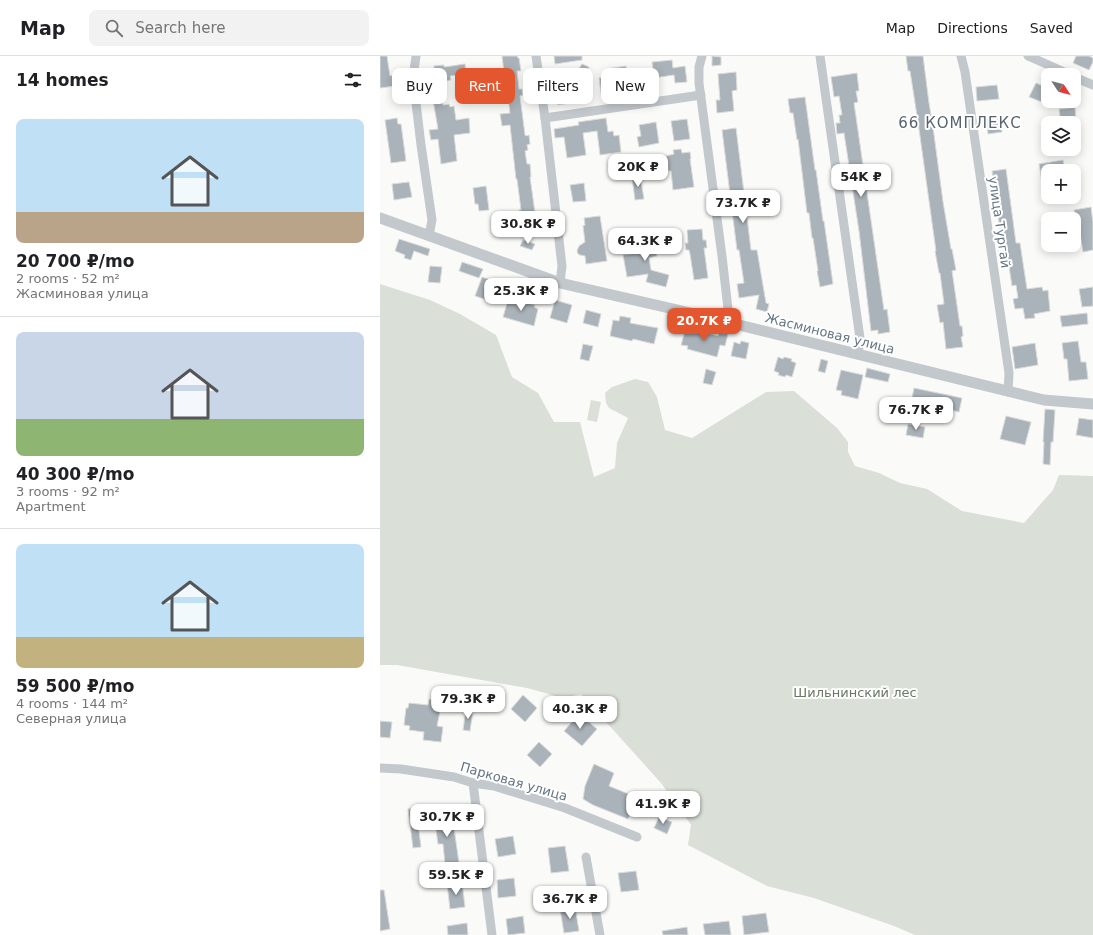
<!DOCTYPE html>
<html lang="en">
<head>
<meta charset="utf-8">
<style>
  body { margin:0; font-family:"DejaVu Sans",sans-serif; background:#f2f2f2; color:#202124; height:100vh; display:flex; flex-direction:column; font-size:15px; white-space:nowrap }
  * { box-sizing:border-box; margin:0 }
  p { font-size:13px; color:#757577 }
  .icon { flex:none; width:22px; height:22px; fill:none; stroke:currentColor; stroke-width:2; stroke-linecap:round; stroke-linejoin:round }
  .map { position:relative; flex:1; overflow:hidden }
  .panel { display:flex; flex-direction:column; background:#fff; width:380px }
  .panel>* { flex:none }
  .hud { position:absolute; left:12px; top:12px; width:380px; height:36px; display:flex; gap:8px }
  .needle { width:26px; rotate:126deg }
  .tools { position:absolute; left:661px; top:12px; display:grid; gap:8px }
  .tools a { display:grid; place-items:center; width:40px; height:40px; border-radius:8px; background:#fff; box-shadow:0 2px 10px #0003; font-size:20px }
  .price { position:absolute; translate:-50% -34px; padding:0 9px; border-radius:8px; background:#fff; color:#222; font-size:13px; line-height:26px; filter:drop-shadow(0 1px 2px #0008) }
  .price::after { content:''; position:absolute; left:50%; top:24px; width:12px; height:9px; margin-left:-6px; background:inherit; clip-path:polygon(0 0,100% 0,50% 100%) }
  .price.selected { background:#e4572e; color:#fff }
  ul { padding:0; list-style:none }
  li { display:grid; align-content:center; gap:8px; height:212px; padding:0 16px }
  li+li { border-top:1px solid #e0e0e0 }
  li span { display:grid; place-items:center; height:124px; border-radius:8px; color:#555 }
  li>.icon { margin-inline-start:auto }
  span .icon { width:72px; height:72px; fill:#fffc; stroke-width:1 }
  li b { font-size:17px }
  h2 { display:flex; justify-content:space-between; align-items:center; height:48px; padding:0 16px; font-size:17px }
  .chip { padding:0 14px; border-radius:8px; background:#fff; box-shadow:0 2px 10px #0003; font-size:14px; line-height:36px }
  .chip.selected { background:#e4572e; color:#fff }
  header { display:flex; align-items:center; gap:24px; box-sizing:border-box; height:56px; padding:0 20px; background:#fff; border-bottom:1px solid #e0e0e0 }
  header strong { font-size:19px }
  nav { display:flex; gap:22px; margin-inline-start:auto; font-size:14px }
  .search { width:280px; height:36px; background:#f2f2f2; display:flex; align-items:center; gap:10px; box-sizing:border-box; padding:0 14px; border-radius:8px; color:#757577; font-size:15px }
  main { display:flex; flex:1; min-height:0 }
  .map>svg:first-child { display:block }
  .green { fill:#dadfd7 }
  .building { fill:#aab3b9; stroke:#dcdcda }
  .lines { fill:none; stroke-linecap:round; stroke-linejoin:round }
  .minor { stroke:#c3c8cc; stroke-width:9 }
  .tertiary { stroke:#c3c8cc; stroke-width:11 }
  .labels { text-anchor:middle; stroke-width:4; stroke-linejoin:round; paint-order:stroke }
  .street-label { font-size:13px; fill:#657683; stroke:#fff }
  .park-label { font-size:13px; fill:#687a64; stroke:#fff }
  .quarter-label { font-size:15px; letter-spacing:1px; fill:#57646e; stroke:#fff }
</style>
</head>
<body>
<header>
<strong>Map</strong>
<div class="search"><svg class="icon" aria-label="search" viewBox="0 0 24 24"><circle cx="10" cy="10" r="6"/><path d="M15 15l6 6"/></svg>Search here</div>
<nav><a>Map</a><a>Directions</a><a>Saved</a></nav>
</header>
<main>
<section class="panel">
<h2>14 homes<svg class="icon" aria-label="filters" viewBox="0 0 24 24"><path d="M4 7h16M4 17h16"/><circle cx="9" cy="7" r="2"/><circle cx="15" cy="17" r="2"/></svg></h2>
<ul>
<li><span style="background:linear-gradient(#bfe0f5 75%,#b9a48a 0)"><svg class="icon" aria-label="home" viewBox="0 0 24 24"><path d="M3 11l9-7 9 7M6 9v11h12V9"/></svg></span><div><b>20 700 ₽/mo</b><p>2 rooms · 52 m²</p><p>Жасминовая улица</p></div></li>
<li><span style="background:linear-gradient(#c9d6e8 70%,#8fb573 0)"><svg class="icon" aria-label="home" viewBox="0 0 24 24"><path d="M3 11l9-7 9 7M6 9v11h12V9"/></svg></span><div><b>40 300 ₽/mo</b><p>3 rooms · 92 m²</p><p>Apartment</p></div></li>
<li><span style="background:linear-gradient(#bfe0f5 75%,#c2b280 0)"><svg class="icon" aria-label="home" viewBox="0 0 24 24"><path d="M3 11l9-7 9 7M6 9v11h12V9"/></svg></span><div><b>59 500 ₽/mo</b><p>4 rooms · 144 m²</p><p>Северная улица</p></div></li>
</ul>
</section>
<div class="map">
<svg width="713" height="879" viewBox="0 0 713 879">
  <rect width="100%" height="100%" fill="#fafaf8"/>
  <g class="green">
    <polygon points="0,228 50,244 80,258 116,279 132,321 158,337 174,366 200,366 214,421 235,412 237,387 248,362 229,352 226,347 225,337 232,331 255,323 268,326 277,341 285,374 312,382 386,336 414,335 457,372 468,386 468,396 475,410 499,417 520,427 547,433 582,455 644,467 673,434 679,419 713,420 713,879 535,879 514,870 434,842 387,830 308,789 311,769 281,727 201,638 183,642 147,632 17,609 0,609"/>
    <polygon points="211,344 221,346 217,366 207,364"/>
  </g>
  <g class="building">
    <polygon points="0,0 7,0 10,20 13,19 15,30 0,32"/>
    <polygon points="122,0 137,0 138,2 139,2 141,15 137,15 139,33 142,33 143,39 140,40 145,79 146,80 149,79 150,88 147,89 148,94 145,95 147,108 150,108 151,121 150,121 157,171 141,173 139,154 141,154 137,123 136,123 130,69 122,70 120,58 130,57 128,42 125,42 124,34 126,33"/>
    <polygon points="174,0 202,0 202,4 175,8"/>
    <polygon points="332,0 341,1 341,9 332,10"/>
    <polygon points="526,0 543,0 549,47 553,71 563,146 571,193 572,193 576,214 572,215 580,270 582,270 583,280 581,281 583,291 566,293 563,266 560,267 557,249 564,248 560,217 559,217 555,195 556,195 538,66 530,15 528,15"/>
    <polygon points="696,0 709,0 713,2 713,6 709,14 693,7"/>
    <polygon points="292,4 293,12 305,10 307,26 295,27 294,19 274,22 275,29 249,34 248,26 231,28 232,36 221,37 219,22 227,21 226,13 246,10 247,18 263,16 273,14 272,6"/>
    <polygon points="85,8 86,18 70,20 71,24 66,25 67,28 60,29 63,49 69,48 70,51 74,50 76,64 89,62 90,77 74,79 77,105 61,108 58,83 51,84 49,74 58,73 53,44 46,45 44,34 52,33 50,14 54,13 54,10 64,9 64,11"/>
    <polygon points="202,8 209,11 203,25 206,44 178,49 177,42 183,41 180,23 193,21"/>
    <polygon points="356,16 357,34 352,35 354,55 337,57 336,44 340,44 338,18"/>
    <polygon points="477,17 479,35 476,35 478,46 474,47 504,254 507,253 510,276 498,278 498,274 491,275 479,175 464,77 457,78 456,67 460,67 459,59 462,59 459,40 454,41 451,21"/>
    <polygon points="656,27 668,32 662,46 649,41"/>
    <polygon points="617,29 619,43 597,45 596,31"/>
    <polygon points="425,41 435,114 436,114 443,165 444,165 453,228 440,231 437,215 438,215 433,182 432,182 429,157 427,157 418,83 417,84 413,57 410,57 408,43"/>
    <polygon points="695,51 696,63 694,63 694,67 681,67 679,53"/>
    <polygon points="619,61 622,76 608,78 606,63"/>
    <polygon points="17,62 18,68 21,68 26,105 11,107 5,64"/>
    <polygon points="226,62 228,76 233,75 234,80 239,79 241,96 220,99 217,75 203,77 206,99 187,102 184,81 175,82 174,73 199,69 198,66"/>
    <polygon points="307,63 310,83 294,85 291,65"/>
    <polygon points="276,66 279,87 259,91 257,81 261,80 259,69"/>
    <polygon points="356,72 371,194 377,194 386,247 389,248 387,256 376,253 379,239 359,242 357,228 364,227 359,194 357,194 342,74"/>
    <polygon points="301,93 302,97 310,96 311,103 310,103 314,131 293,134 291,115 288,115 286,100 294,98 293,94"/>
    <polygon points="683,104 685,115 668,115 668,138 664,138 659,108"/>
    <polygon points="626,113 636,187 640,187 647,233 662,231 663,235 668,234 670,255 654,258 655,262 645,263 643,252 635,253 633,243 638,242 636,229 632,230 628,204 626,204 623,181 621,181 612,115"/>
    <polygon points="260,119 264,143 255,144 252,121"/>
    <polygon points="29,126 32,141 14,144 12,128"/>
    <polygon points="204,127 206,145 193,146 190,129"/>
    <polygon points="106,130 109,154 99,155 98,148 95,148 93,132"/>
    <polygon points="711,151 713,167 713,194 703,196 699,171 697,171 694,154"/>
    <polygon points="220,160 227,205 206,208 205,200 200,199 198,198 197,195 199,190 205,186 203,170 205,169 204,162"/>
    <polygon points="322,173 323,184 326,184 327,192 324,192 328,222 314,224 310,198 309,194 306,194 305,187 308,187 307,174"/>
    <polygon points="277,176 278,186 275,187 277,200 269,202 271,214 289,219 286,231 266,226 268,218 247,221 243,199 263,196 260,179"/>
    <polygon points="19,183 50,193 48,200 34,195 31,204 24,202 25,199 15,195"/>
    <polygon points="143,184 155,188 152,194 140,190"/>
    <polygon points="82,206 103,213 99,222 79,215"/>
    <polygon points="50,210 62,211 60,227 48,226"/>
    <polygon points="102,221 119,227 113,246 95,240"/>
    <polygon points="713,231 713,250 702,251 699,233"/>
    <polygon points="133,243 155,249 154,251 158,253 154,270 123,261 128,244 132,245"/>
    <polygon points="175,244 192,249 187,267 170,262"/>
    <polygon points="206,254 221,258 218,271 203,267"/>
    <polygon points="707,257 708,268 682,271 680,260"/>
    <polygon points="240,260 251,262 250,267 278,272 274,288 253,283 252,285 230,280 233,264 239,265"/>
    <polygon points="312,273 338,280 339,276 348,278 345,290 340,289 337,301 307,293 308,290 301,289 305,275 311,276"/>
    <polygon points="361,285 369,287 366,303 351,300 354,286 360,288"/>
    <polygon points="698,285 701,306 706,306 708,323 689,325 687,303 684,303 682,287"/>
    <polygon points="655,287 658,309 635,313 632,291"/>
    <polygon points="203,288 213,290 209,305 200,303"/>
    <polygon points="398,301 403,303 404,301 412,303 411,305 416,307 412,321 406,319 405,321 398,319 399,317 394,315"/>
    <polygon points="441,303 448,305 445,317 438,315"/>
    <polygon points="487,312 510,318 508,326 485,321"/>
    <polygon points="326,313 336,316 332,329 323,327"/>
    <polygon points="461,314 483,319 478,343 461,339 462,335 456,334"/>
    <polygon points="534,332 582,342 579,356 554,350 552,356 530,352"/>
    <polygon points="665,353 675,354 673,386 671,386 670,409 663,408 664,386 663,386"/>
    <polygon points="626,360 651,366 645,389 620,383"/>
    <polygon points="699,362 713,364 713,382 696,379"/>
    <polygon points="528,368 545,371 543,382 526,379"/>
    <polygon points="143,639 157,652 145,666 131,653"/>
    <polygon points="49,643 62,645 57,670 63,671 61,686 43,684 44,676 29,674 30,670 24,669 26,652 28,652 29,647 48,649"/>
    <polygon points="86,653 93,654 90,675 83,674"/>
    <polygon points="199,658 217,673 202,690 184,675"/>
    <polygon points="0,665 12,666 10,682 0,681"/>
    <polygon points="159,686 172,698 160,711 147,699"/>
    <polygon points="214,708 234,717 229,730 268,746 263,758 253,753 248,763 213,749 203,743 205,730"/>
    <polygon points="36,752 41,791 33,792 28,753"/>
    <polygon points="72,758 79,807 65,808 63,788 58,788 54,760"/>
    <polygon points="279,761 292,766 287,778 274,772"/>
    <polygon points="133,780 136,798 118,801 115,783"/>
    <polygon points="185,790 189,815 171,817 168,792"/>
    <polygon points="256,815 259,834 241,836 238,817"/>
    <polygon points="134,822 136,840 118,842 117,824"/>
    <polygon points="82,826 85,851 70,853 67,828"/>
    <polygon points="0,834 4,834 10,873 0,875"/>
    <polygon points="195,851 199,875 184,877 180,853"/>
    <polygon points="386,857 389,876 364,879 362,860"/>
    <polygon points="143,860 145,877 128,879 126,863"/>
    <polygon points="349,865 351,879 325,879 323,868"/>
    <polygon points="87,867 88,879 68,879 67,870"/>
    <polygon points="307,871 308,879 283,879 282,875"/>
  </g>
  <g class="lines">
    <g class="minor">
      <polyline points="36,0 33,22 41,89 52,164 49,180"/>
      <polyline points="156,0 165,62 182,210 180,227"/>
      <polyline points="322,0 319,11 319,27 342,200 348,253 346,266"/>
      <polyline points="440,0 480,282 478,299"/>
      <polyline points="581,0 585,16 629,317 628,336"/>
      <polyline points="648,0 691,19"/>
      <polyline points="694,21 713,29"/>
      <polyline points="165,62 321,39"/>
      <polyline points="0,712 21,713 74,721 93,727 114,730 185,752 257,781"/>
      <polyline points="93,727 112,879"/>
      <polyline points="206,801 220,879"/>
    </g>
    <polyline class="tertiary" points="0,162 180,227 302,255 664,344 713,348"/>
  </g>
  <g class="labels">
    <g class="street-label">
      <text transform="translate(620 166) rotate(82)" y="5">улица Тургай</text>
      <text transform="translate(450 277) rotate(14)" y="5">Жасминовая улица</text>
      <text transform="translate(134 725) rotate(16)" y="5">Парковая улица</text>
    </g>
    <g class="park-label">
      <text x="475" y="641">Шильнинский лес</text>
    </g>
    <g class="quarter-label">
      <text x="580" y="72">66 КОМПЛЕКС</text>
    </g>
  </g>
</svg>
<div class="tools">
<a><svg class="needle" viewBox="-14 -14 28 28"><path d="M0-13l5 13h-10z" fill="#e53935"/><path d="M0 13l5-13h-10z" fill="#757577"/></svg></a>
<a><svg class="icon" aria-label="layers" viewBox="0 0 24 24"><path d="M12 4l9 5-9 5-9-5zM3 14l9 5 9-5"/></svg></a>
<a>+</a>
<a>−</a>
</div>
<b class="price" style="left:258px;top:132px">20K ₽</b>
<b class="price" style="left:481px;top:142px">54K ₽</b>
<b class="price" style="left:363px;top:168px">73.7K ₽</b>
<b class="price" style="left:148px;top:189px">30.8K ₽</b>
<b class="price" style="left:265px;top:206px">64.3K ₽</b>
<b class="price" style="left:141px;top:256px">25.3K ₽</b>
<b class="price selected" style="left:324px;top:286px">20.7K ₽</b>
<b class="price" style="left:536px;top:375px">76.7K ₽</b>
<b class="price" style="left:88px;top:664px">79.3K ₽</b>
<b class="price" style="left:200px;top:674px">40.3K ₽</b>
<b class="price" style="left:283px;top:769px">41.9K ₽</b>
<b class="price" style="left:67px;top:782px">30.7K ₽</b>
<b class="price" style="left:76px;top:840px">59.5K ₽</b>
<b class="price" style="left:190px;top:864px">36.7K ₽</b>
<div class="hud">
<a class="chip">Buy</a>
<a class="chip selected">Rent</a>
<a class="chip">Filters</a>
<a class="chip">New</a>
</div>
</div>
</main>
</body>
</html>
